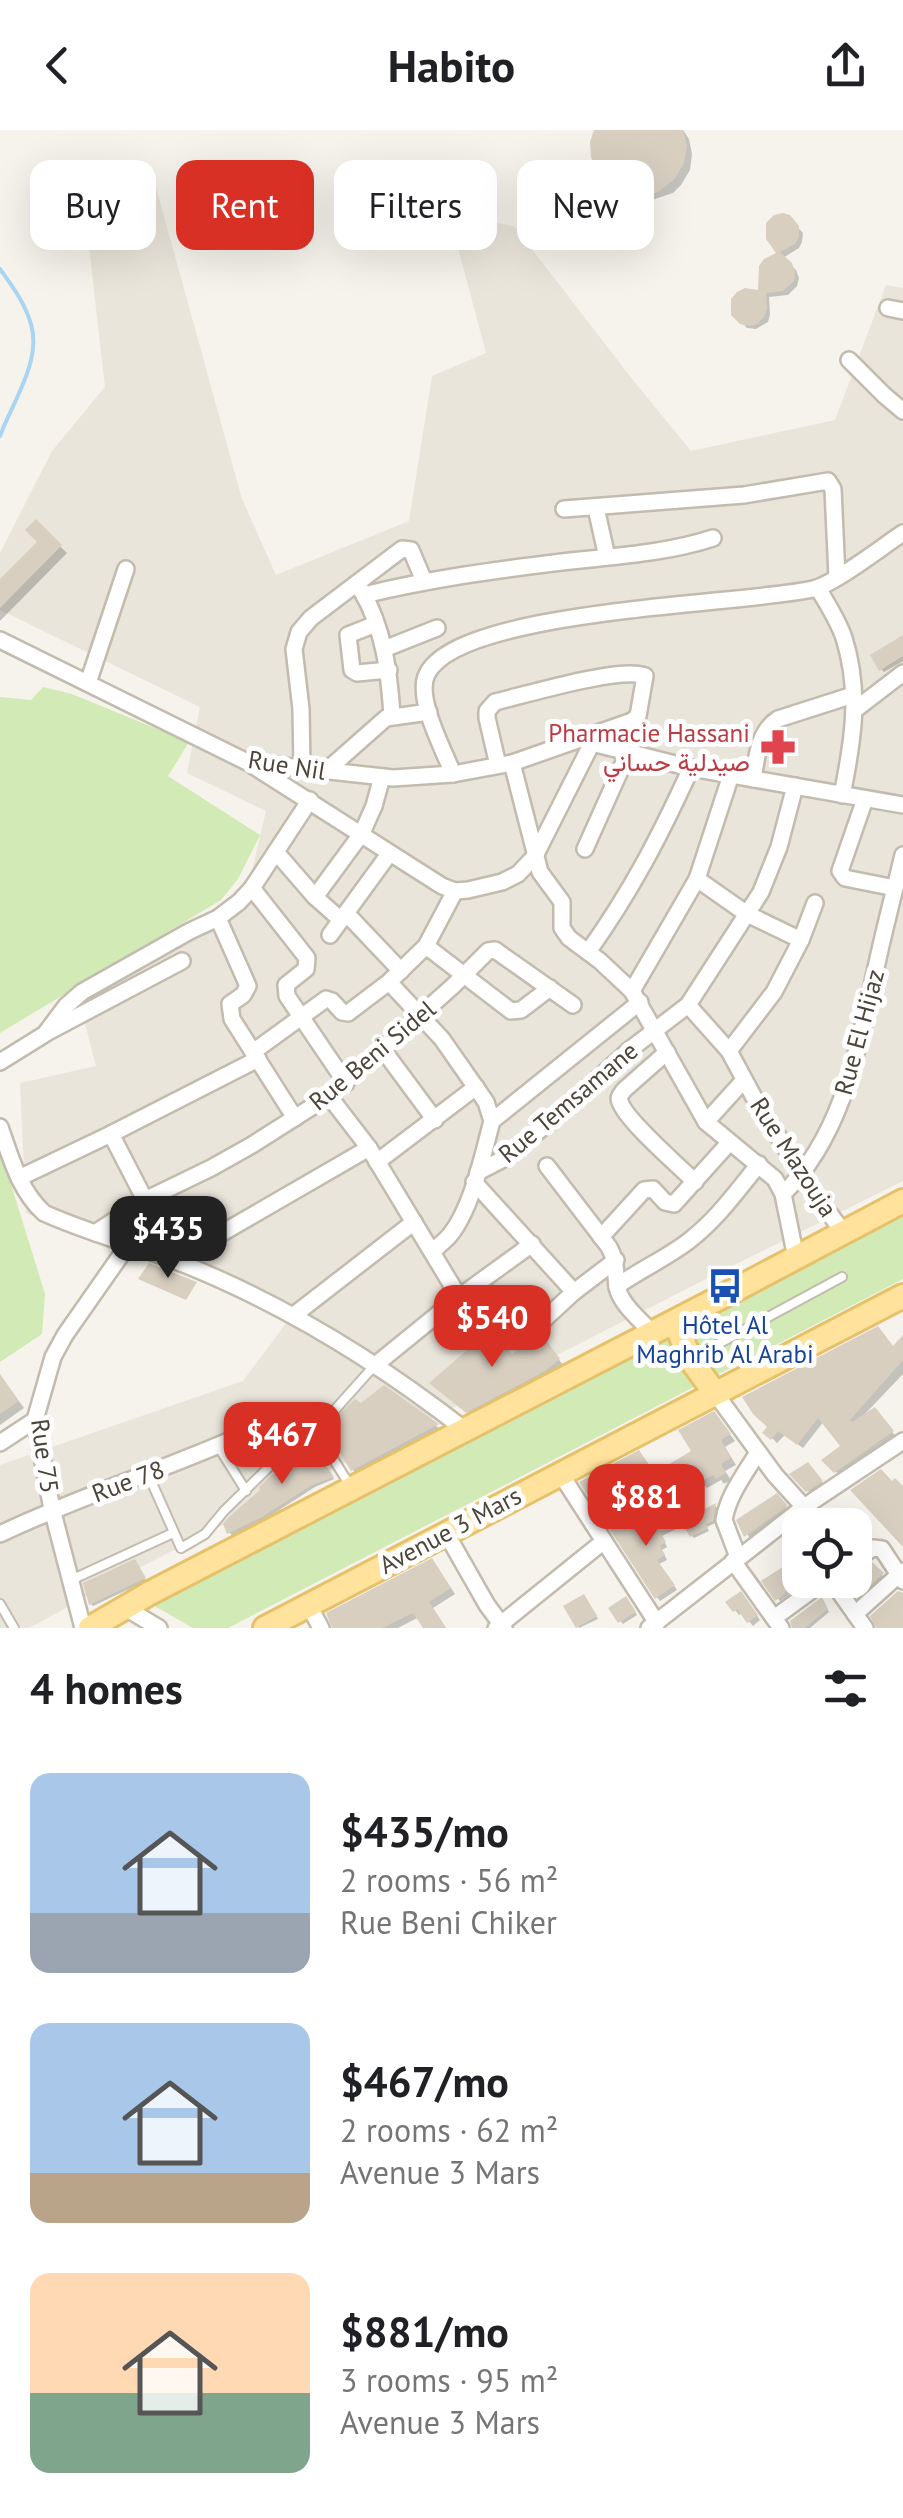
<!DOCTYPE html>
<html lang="en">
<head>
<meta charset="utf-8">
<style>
  body { margin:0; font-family:"PT Sans",Vazirmatn,sans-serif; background:#f2f2f2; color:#202124; height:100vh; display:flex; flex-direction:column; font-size:38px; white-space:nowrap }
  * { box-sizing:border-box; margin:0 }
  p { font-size:32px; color:#757577 }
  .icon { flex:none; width:55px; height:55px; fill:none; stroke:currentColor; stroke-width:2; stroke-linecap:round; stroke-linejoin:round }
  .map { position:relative; height:1498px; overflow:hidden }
  .drawer { display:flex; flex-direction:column; background:#fff; flex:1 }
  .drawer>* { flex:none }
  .top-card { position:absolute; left:30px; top:30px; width:845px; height:90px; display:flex; gap:20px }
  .tools { position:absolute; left:782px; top:1378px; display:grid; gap:20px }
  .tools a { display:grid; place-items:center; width:90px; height:90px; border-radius:20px; background:#fff; box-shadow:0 10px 40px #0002; font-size:50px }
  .price { position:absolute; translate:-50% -85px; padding:0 22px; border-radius:20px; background:#d93025; color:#fff; font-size:32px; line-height:65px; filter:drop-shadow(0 2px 5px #0008) }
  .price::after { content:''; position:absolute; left:50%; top:60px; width:30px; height:22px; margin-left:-15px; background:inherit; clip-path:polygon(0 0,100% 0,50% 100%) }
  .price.current { background:#222; color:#fff }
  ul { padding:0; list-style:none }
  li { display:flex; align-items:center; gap:30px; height:250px; padding:0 30px }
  li span { display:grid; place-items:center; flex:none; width:280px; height:200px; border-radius:20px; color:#555 }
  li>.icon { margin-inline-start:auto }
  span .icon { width:120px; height:120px; fill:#fffc; stroke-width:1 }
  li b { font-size:42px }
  h2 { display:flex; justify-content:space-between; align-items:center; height:120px; padding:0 30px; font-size:42px }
  .tag { padding:0 35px; border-radius:20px; background:#fff; box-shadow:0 10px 40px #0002; font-size:35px; line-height:90px }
  .tag.current { background:#d93025; color:#fff }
  header { display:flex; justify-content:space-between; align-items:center; height:130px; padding:0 30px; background:#fff; font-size:45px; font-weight:700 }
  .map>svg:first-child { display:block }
  .residential { fill:#eae5da }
  .green { fill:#d2eab5 }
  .shadow { fill:#0003 }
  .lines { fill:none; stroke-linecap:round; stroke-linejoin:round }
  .stream { stroke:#a9d4f2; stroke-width:4 }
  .building { fill:#d8cfc1 }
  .service-casing { stroke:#c2bbae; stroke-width:12 }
  .minor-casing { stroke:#c2bbae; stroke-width:20 }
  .primary-casing { stroke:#e6c16a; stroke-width:28 }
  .service { stroke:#fff; stroke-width:8 }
  .minor { stroke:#fff; stroke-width:15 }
  .primary { stroke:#ffe39c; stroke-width:22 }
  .labels { text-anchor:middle; stroke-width:10; stroke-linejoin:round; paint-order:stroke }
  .health-label { font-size:25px; fill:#be3a42; stroke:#fff; text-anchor:end }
  .street-label { font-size:25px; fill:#4b4439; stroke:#fff }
  .transit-label { font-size:25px; fill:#164399; stroke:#fff }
</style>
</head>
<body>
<header><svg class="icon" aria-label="back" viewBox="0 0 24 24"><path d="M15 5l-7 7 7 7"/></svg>Habito<svg class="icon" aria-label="share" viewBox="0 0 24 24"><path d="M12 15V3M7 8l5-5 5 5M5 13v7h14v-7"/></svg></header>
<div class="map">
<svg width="903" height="1498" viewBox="0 0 903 1498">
  <rect width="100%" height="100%" fill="#f6f3ec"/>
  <polygon class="residential" points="80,38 151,39 242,369 276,445 409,391 432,246 486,223 449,84 514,96 633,250 691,321 835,290 886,155 903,158 903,1051 708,1148 125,1445 39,1493 28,1498 0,1498 0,1335 243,1251 293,1184 26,1083 20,953 96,936 78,867 244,775 266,681 187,643 200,577 0,480 0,423 52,321 105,257"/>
  <g class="green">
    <polygon points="43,557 72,564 189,612 168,646 260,705 238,749 221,770 0,903 0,567 31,570"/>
    <polygon points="0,1019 45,1164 42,1204 0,1232"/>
    <polygon points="903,1074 903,1149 228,1498 193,1498 151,1474"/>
  </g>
  <g class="shadow">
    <polygon points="597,0 683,0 689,9 692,24 690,40 681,55 673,63 649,71 633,69 619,63 599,41"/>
    <polygon points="789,88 803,103 802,112 799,118 783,128 796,140 799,148 797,156 788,165 769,167 770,185 768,192 756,199 747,198 734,184 761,163 780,124 768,108"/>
    <polygon points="36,393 67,423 0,491 0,449 2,451 40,412"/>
    <polygon points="903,508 903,531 884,542 881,539"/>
    <polygon points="903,1210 903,1244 864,1285 880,1286 897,1308 841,1347 825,1330 843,1317 824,1291 803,1318 785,1305 777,1313 766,1302 893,1219"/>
    <polygon points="547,1214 563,1235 550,1245 472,1286 437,1257"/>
    <polygon points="0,1246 24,1278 0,1295"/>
    <polygon points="384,1258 439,1298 356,1343 353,1340 361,1276"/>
    <polygon points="720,1291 735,1311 725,1317 736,1335 725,1341 731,1350 724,1354 721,1350 707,1358 705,1356 683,1370 669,1353 658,1345 647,1349 602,1380 598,1377 642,1327 655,1346 695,1322"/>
    <polygon points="267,1307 279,1321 245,1337 242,1335"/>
    <polygon points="309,1316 334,1349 315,1357 265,1389 232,1405 229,1402"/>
    <polygon points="812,1340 825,1356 812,1365 793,1345"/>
    <polygon points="776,1367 790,1381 751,1410 739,1391"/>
    <polygon points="715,1376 717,1378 715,1393 707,1397 709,1401 694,1408 692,1406"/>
    <polygon points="668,1385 676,1399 662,1406 667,1417 662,1420 667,1430 659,1434 677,1460 660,1471 657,1467 635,1398"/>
    <polygon points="855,1399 864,1411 855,1420"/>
    <polygon points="800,1429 800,1450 809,1450 780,1471 765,1451"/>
    <polygon points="137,1434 146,1451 93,1476 91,1474"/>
    <polygon points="872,1435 884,1447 861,1468 848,1450 855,1450 855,1443"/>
    <polygon points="437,1437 455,1464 433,1478 446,1498 426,1498 419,1487 398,1498 335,1498"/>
    <polygon points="745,1468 760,1490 753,1496 742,1483 739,1485 735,1480"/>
    <polygon points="586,1469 598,1489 579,1498 566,1477"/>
    <polygon points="628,1471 637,1485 623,1494 611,1479"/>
    <polygon points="823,1473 829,1482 810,1498 795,1498"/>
  </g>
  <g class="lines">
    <path class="stream" d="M0,139C12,156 25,173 31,194C42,231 12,273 0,306"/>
  </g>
  <g class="building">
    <polygon points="594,0 683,0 687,16 684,33 675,49 658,62 642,66 625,64 610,57 597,43 591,27 590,12"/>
    <polygon points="783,83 790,85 799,96 799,107 795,114 780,122 792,133 795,142 794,151 783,161 766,163 767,179 764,187 757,194 750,196 740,194 731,185 731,169 737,162 745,158 758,160 759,136 764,129 776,123 766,109 766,93 774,85"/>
    <polygon points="36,389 62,415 0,478 0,449 37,412 25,400"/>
    <polygon points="903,505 903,526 879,541 870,525"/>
    <polygon points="149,1133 197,1152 186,1170 138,1149"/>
    <polygon points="490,1196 512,1224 531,1208 543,1206 560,1229 545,1241 466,1283 429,1253 466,1221"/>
    <polygon points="878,1196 893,1216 903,1205 903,1230 850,1290 852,1292 875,1277 894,1301 834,1343 821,1330 840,1316 818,1288 797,1315 778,1301 771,1310 762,1303 767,1297 753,1284 742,1267"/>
    <polygon points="0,1244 19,1271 0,1284"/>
    <polygon points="384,1255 439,1294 351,1341 325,1298 355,1269 361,1273"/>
    <polygon points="714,1281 731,1304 721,1310 731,1328 721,1334 726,1343 716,1349 713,1345 699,1353 698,1351 675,1365 663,1349 653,1344 691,1321 678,1300"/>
    <polygon points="267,1304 279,1317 273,1322 272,1320 240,1336 231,1322"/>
    <polygon points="309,1312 334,1347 312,1355 262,1387 227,1404 223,1394 230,1386 260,1360 259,1357 270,1346 281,1341 279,1337"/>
    <polygon points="639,1320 654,1342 643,1346 596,1378 579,1352"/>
    <polygon points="808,1332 823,1351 806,1362 789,1344"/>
    <polygon points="881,1339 892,1351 895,1348 903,1356 903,1417 850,1360"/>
    <polygon points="777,1363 788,1376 744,1407 736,1390"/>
    <polygon points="716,1373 713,1391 706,1394 708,1398 690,1407 681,1391"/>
    <polygon points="665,1378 674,1395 660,1402 666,1412 660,1416 665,1425 657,1430 675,1455 655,1469 608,1397 627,1384 634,1396"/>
    <polygon points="800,1426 800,1452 775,1471 761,1451"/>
    <polygon points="432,1428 451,1458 429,1472 446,1498 423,1498 413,1483 382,1498 332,1498 326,1483"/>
    <polygon points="135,1429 146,1448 89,1475 83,1453"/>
    <polygon points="872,1432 884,1443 857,1467 845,1450 855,1450 855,1441"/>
    <polygon points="741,1461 758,1485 747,1493 737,1479 733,1482 725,1472"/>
    <polygon points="898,1461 903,1463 903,1498 876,1498 870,1486"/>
    <polygon points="584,1464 597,1486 576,1498 563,1476"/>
    <polygon points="626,1466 636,1482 618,1493 608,1478"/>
    <polygon points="822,1467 828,1479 805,1498 792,1498 790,1491"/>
  </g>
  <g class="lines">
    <defs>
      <g id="service">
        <polyline points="694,1227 842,1147"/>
        <polyline points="314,1298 349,1354"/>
        <polyline points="218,1316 246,1361"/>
        <polyline points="148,1344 181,1418 205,1404 224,1381 277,1329 332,1283 374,1236"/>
        <polyline points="71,1450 173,1403"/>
        <polyline points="0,1474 14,1498"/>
      </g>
      <g id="minor">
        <polyline points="888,178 903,181"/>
        <polyline points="849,230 884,265 903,281"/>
        <polyline points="596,378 607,427"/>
        <polyline points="564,379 744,365 828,351 833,359 837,447"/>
        <path d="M818,458C827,474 838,490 844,508C861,562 853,611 842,665"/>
        <path d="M361,460C384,498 389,542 392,585"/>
        <path d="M364,465C429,449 495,440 562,432C613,426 664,424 713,408"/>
        <polyline points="376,494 348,505 352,540 357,543 389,540"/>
        <path d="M0,510L247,632L393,648L453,644L512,633L632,591L638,586L645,546C621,536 525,565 495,572L487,581V588L498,635"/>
        <polyline points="384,519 437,498"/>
        <polyline points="88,553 126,439"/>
        <polyline points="856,579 903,543"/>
        <polyline points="592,613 691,638 903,675"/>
        <polyline points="512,633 540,742 562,772 562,798 569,808 600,831 632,861 706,992 775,1049 783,1064 796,1128"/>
        <polyline points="252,635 442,756 455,761 468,760 502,752 518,744 535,726 596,605"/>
        <polyline points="302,638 301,579 294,519 299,502 311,488 402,419 411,420 424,451"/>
        <polyline points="326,641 386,588 429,582"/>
        <path d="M453,644C444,620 415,568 427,544C459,479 741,475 813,459C833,455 883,416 903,403"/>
        <path d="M753,649C757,627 758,602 778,589L853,565"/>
        <polyline points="865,669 840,741 845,748 895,758"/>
        <polyline points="585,719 628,623"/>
        <polyline points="276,722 315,767 341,790"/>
        <polyline points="697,749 747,784 801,810"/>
        <polyline points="252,758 307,828 306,839 286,855 287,866 346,953"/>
        <polyline points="315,767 362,703 374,676 382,647"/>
        <polyline points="346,783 401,841"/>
        <polyline points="218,788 248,856 243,865 230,874 232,889 295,988"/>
        <polyline points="330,805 389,724"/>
        <polyline points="426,816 511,881 521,880 550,858"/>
        <path d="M588,822C632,760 660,706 691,638"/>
        <path d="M389,852L442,909L486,972L492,991C483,1024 472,1078 450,1105C445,1111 438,1116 432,1122"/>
        <polyline points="632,861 697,749 731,645"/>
        <polyline points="688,875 729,921 758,975 817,1067 844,1103"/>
        <polyline points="48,902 182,831"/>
        <polyline points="381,917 435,990"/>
        <polyline points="729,921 774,862 801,810 815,773"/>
        <polyline points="253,922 326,869 332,871 342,882 348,883 389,852 426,816 455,761"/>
        <path d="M667,922L624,960C620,966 617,967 621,974C628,992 679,1036 695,1052"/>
        <polyline points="0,932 45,904 66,876 82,862 190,801 218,788 239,772 252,758 310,670"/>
        <polyline points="329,966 369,1018 459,1167"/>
        <polyline points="492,991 640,872"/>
        <polyline points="706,992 744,950"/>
        <path d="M0,997C11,1028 19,1060 44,1083C88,1103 136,1115 181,1133C284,1174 378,1232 465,1300"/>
        <polyline points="111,1004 145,1070"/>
        <polyline points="377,1032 476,957"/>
        <path d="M547,1036L609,1117C617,1131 615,1142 617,1157C621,1175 641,1190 652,1203"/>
        <polyline points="478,1042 505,1028 556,987 628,921 688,875 761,762 779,717 795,656"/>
        <polyline points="19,1048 111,1004 258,929"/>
        <polyline points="474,1052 574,1162"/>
        <path d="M783,1064C843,1005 858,918 876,838C884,800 894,763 903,725"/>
        <polyline points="95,1103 145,1070 211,1038 252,1015 329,966 453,856 488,821 495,820 573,875"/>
        <polyline points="601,1107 644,1060 653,1059 665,1072 674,1074 729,1013"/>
        <polyline points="181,1133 222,1103 369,1018"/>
        <path d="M617,1156C640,1140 670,1126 690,1110C718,1088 737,1061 759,1034"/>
        <polyline points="294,1185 414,1092"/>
        <polyline points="535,1198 574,1162 616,1130"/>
        <polyline points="374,1236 459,1167 532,1114"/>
        <polyline points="715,1263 775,1345 804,1377"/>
        <polyline points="0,1313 35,1290"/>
        <polyline points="560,1343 657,1493"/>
        <polyline points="593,1394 649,1355 655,1357 664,1367"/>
        <polyline points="446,1403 487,1475 504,1498"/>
        <path d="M0,1404C84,1364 173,1337 258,1298"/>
        <path d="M738,1427L724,1390C728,1365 745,1344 758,1322"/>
        <polyline points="855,1430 873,1418 882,1419 903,1451"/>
        <polyline points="733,1431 781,1498"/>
        <polyline points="831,1450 865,1498"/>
        <polyline points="308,1474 321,1498"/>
        <polyline points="124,1477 159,1498"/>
        <polyline points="855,1484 903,1441"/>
        <polyline points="774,1488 826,1450"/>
        <polyline points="83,1498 52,1379 35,1290 53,1227 65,1205 128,1115"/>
        <polyline points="496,1498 604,1411"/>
        <polyline points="649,1498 804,1377 903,1311"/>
      </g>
      <g id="primary">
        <polyline points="675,1192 690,1229 715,1263"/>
        <polyline points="90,1498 150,1463 731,1162 903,1071"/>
        <polyline points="265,1498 903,1166"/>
      </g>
    </defs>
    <use href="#service" class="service-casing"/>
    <use href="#minor" class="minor-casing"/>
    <use href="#primary" class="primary-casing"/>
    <use href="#service" class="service"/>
    <use href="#minor" class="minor"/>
    <use href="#primary" class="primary"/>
  </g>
  <defs>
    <symbol id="pharmacy-bare" viewBox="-9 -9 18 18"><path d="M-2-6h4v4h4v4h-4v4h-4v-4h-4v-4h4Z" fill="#e0444e" stroke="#fff" stroke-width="2.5" paint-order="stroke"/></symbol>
    <symbol id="bus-bare" viewBox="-9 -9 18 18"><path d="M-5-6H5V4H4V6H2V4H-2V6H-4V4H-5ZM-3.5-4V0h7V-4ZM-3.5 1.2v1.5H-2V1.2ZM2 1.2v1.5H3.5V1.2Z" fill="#1a4fb4" stroke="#fff" stroke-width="2.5" paint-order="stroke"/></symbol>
  </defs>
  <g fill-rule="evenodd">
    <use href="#pharmacy-bare" x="753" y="592" width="50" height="50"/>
    <use href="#bus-bare" x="700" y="1131" width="50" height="50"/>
  </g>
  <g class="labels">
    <g class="health-label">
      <text x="750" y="612">Pharmacie Hassani<tspan x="750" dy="29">صيدلية حساني</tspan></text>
    </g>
    <g class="street-label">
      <text transform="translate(287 635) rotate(9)" y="9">Rue Nil</text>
      <text transform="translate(859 902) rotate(-75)" y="9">Rue El Hijaz</text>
      <text transform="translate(372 925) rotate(-40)" y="9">Rue Beni Sidel</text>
      <text transform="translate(568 972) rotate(-40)" y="9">Rue Temsamane</text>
      <text transform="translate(794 1027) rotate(57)" y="9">Rue Mazouja</text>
      <text transform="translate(45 1326) rotate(82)" y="9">Rue 75</text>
      <text transform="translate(128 1351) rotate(-21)" y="9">Rue 78</text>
      <text transform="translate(450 1400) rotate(-28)" y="9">Avenue 3 Mars</text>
    </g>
    <g class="transit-label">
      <text x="725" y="1204">Hôtel Al<tspan x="725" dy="29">Maghrib Al Arabi</tspan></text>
    </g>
  </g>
</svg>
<div class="tools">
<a><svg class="icon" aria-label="locate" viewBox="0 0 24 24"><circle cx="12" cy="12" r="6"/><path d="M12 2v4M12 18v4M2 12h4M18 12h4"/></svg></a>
</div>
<b class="price current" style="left:168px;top:1151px">$435</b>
<b class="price" style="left:492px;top:1240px">$540</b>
<b class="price" style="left:282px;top:1357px">$467</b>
<b class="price" style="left:646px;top:1419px">$881</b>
<div class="top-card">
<a class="tag">Buy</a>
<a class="tag current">Rent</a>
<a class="tag">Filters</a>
<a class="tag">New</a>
</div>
</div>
<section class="drawer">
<h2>4 homes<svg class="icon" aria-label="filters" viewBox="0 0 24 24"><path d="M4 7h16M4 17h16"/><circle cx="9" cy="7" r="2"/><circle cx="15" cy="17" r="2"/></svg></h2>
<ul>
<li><span style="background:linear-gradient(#a9c7e8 70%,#9aa5b1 0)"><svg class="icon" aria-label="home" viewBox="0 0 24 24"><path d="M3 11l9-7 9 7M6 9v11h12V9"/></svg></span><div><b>$435/mo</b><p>2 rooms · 56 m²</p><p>Rue Beni Chiker</p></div></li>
<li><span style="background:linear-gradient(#a9c7e8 75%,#b9a48a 0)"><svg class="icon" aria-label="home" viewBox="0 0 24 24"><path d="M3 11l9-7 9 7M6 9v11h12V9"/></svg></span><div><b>$467/mo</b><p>2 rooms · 62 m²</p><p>Avenue 3 Mars</p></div></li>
<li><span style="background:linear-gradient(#ffd9b3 60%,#7fa58c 0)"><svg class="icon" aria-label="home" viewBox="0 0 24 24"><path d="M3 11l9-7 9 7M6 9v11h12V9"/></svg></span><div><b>$881/mo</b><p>3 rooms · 95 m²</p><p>Avenue 3 Mars</p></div></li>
</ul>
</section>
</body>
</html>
